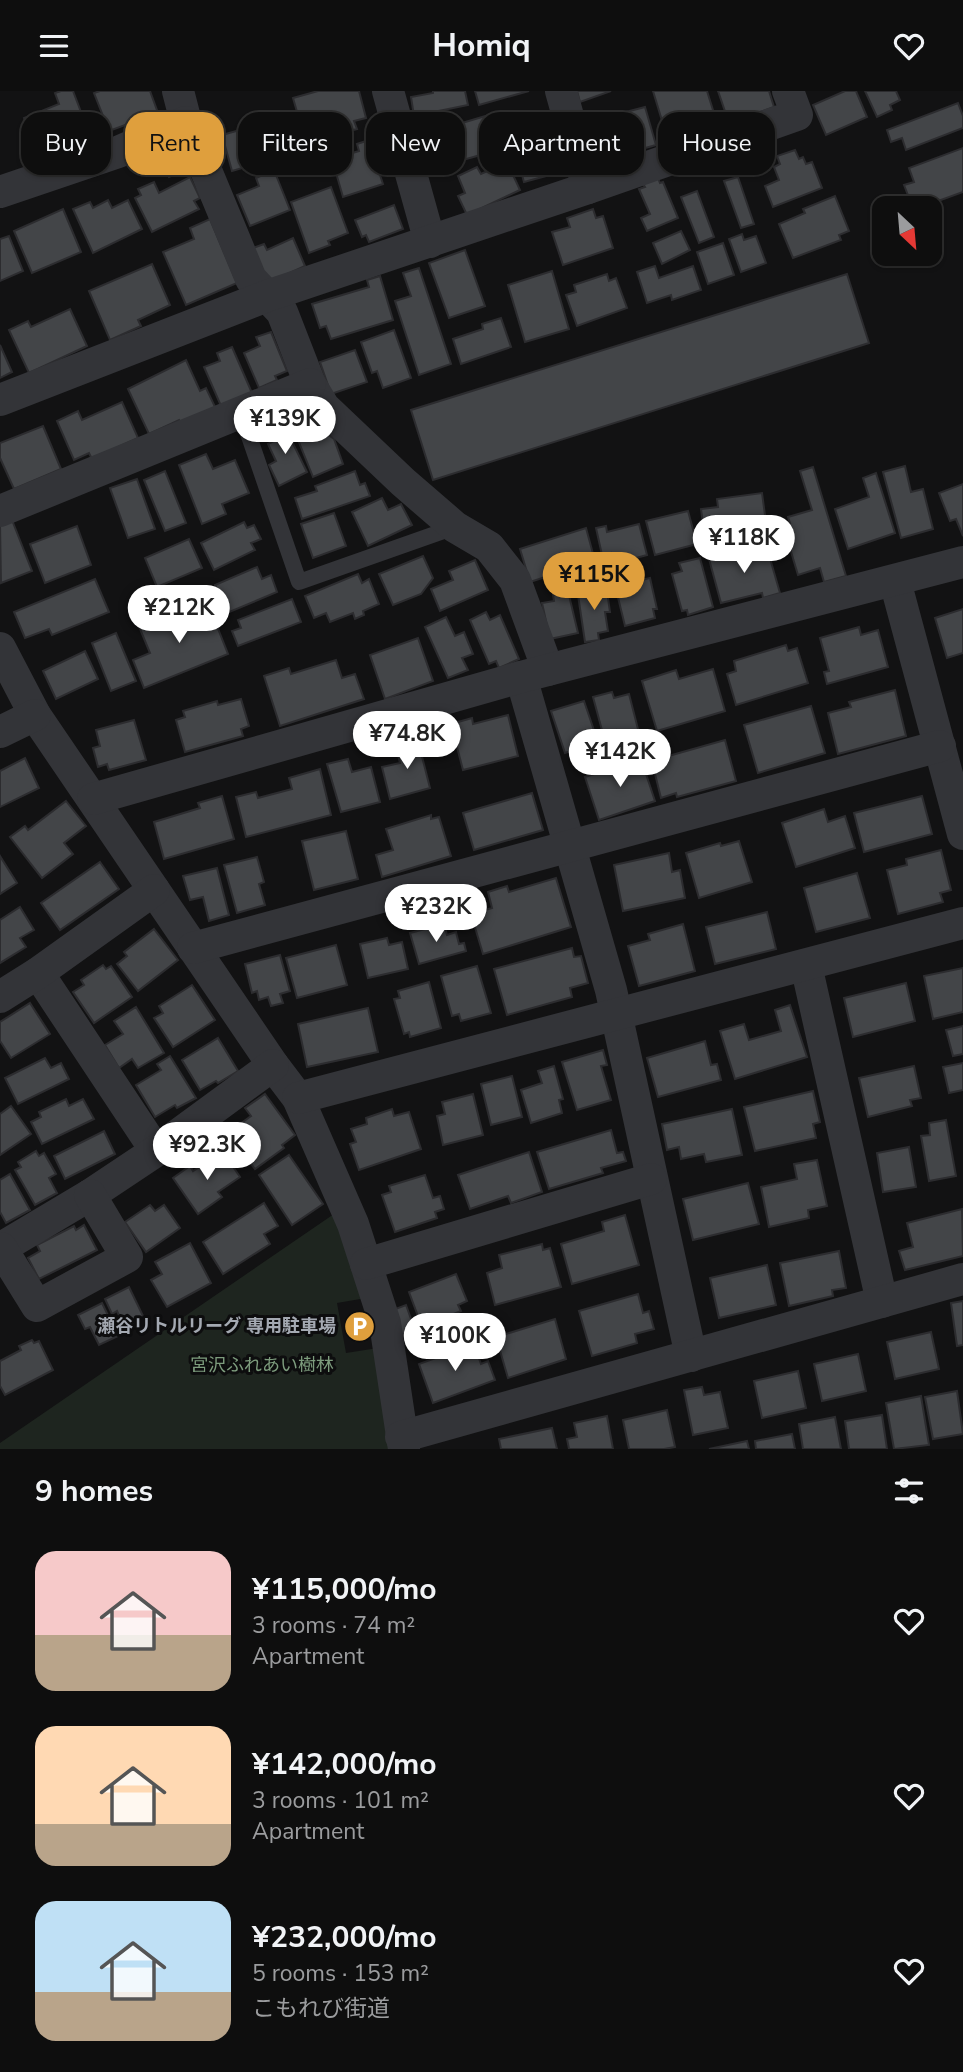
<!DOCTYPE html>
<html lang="en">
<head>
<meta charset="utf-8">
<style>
  body { margin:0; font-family:"Nunito Sans","Noto Sans JP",sans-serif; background:#171717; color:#f1f3f6; height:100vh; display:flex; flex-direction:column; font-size:26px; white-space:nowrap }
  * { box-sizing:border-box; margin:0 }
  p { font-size:23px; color:#9b9c9e }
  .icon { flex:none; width:38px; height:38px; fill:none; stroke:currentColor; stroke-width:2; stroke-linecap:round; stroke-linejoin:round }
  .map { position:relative; height:1358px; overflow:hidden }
  .side { display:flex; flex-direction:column; background:#0e0e0e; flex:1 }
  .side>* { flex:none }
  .banner { position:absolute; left:21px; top:21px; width:922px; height:63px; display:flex; gap:14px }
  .needle { width:46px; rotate:154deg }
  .controls { position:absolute; left:872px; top:105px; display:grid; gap:14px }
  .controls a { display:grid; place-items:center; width:70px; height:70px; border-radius:14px; background:#0e0e0e; box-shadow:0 2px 5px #0004,0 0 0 2px #2e2e2e; font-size:35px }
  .price { position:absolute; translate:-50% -60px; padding:0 16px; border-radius:24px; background:#fff; color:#222; font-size:23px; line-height:46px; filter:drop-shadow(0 2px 4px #0008) }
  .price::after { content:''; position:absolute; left:50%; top:42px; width:21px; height:16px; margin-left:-10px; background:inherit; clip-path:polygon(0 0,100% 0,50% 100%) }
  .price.active { background:#df9f3d; color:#111 }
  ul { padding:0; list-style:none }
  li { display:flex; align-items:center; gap:21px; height:175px; padding:0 35px }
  li span { display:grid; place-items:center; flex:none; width:196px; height:140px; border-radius:21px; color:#555 }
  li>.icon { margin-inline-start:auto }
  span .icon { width:84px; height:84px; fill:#fffc; stroke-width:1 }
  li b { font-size:30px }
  h2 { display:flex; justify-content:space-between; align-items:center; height:84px; padding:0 35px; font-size:30px }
  .tag { padding:0 24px; border-radius:21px; background:#0e0e0e; box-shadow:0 2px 5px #0004,0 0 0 2px #2e2e2e; font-size:24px; line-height:63px }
  .tag.active { background:#df9f3d; color:#111 }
  header { display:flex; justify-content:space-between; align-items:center; height:91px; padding:0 35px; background:#0e0e0e; font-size:32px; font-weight:700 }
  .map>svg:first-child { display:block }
  .green { fill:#1e251f }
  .building { fill:#434548; stroke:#2c2c2f; stroke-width:2 }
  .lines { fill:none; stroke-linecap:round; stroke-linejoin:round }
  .lane { stroke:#333438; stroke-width:16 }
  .street { stroke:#333438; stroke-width:32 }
  .labels { text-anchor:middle; stroke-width:6; stroke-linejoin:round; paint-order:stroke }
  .poi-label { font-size:18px; font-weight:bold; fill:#a4a9b2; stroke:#0d0d0e; text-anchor:end }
  .park-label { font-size:18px; fill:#7d9c7d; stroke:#0d0d0e }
</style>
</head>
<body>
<header><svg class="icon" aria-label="menu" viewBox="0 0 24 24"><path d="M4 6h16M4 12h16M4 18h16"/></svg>Homiq<svg class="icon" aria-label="heart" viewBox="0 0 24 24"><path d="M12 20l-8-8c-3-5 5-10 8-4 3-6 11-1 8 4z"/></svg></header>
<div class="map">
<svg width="963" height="1358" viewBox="0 0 963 1358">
  <rect width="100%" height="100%" fill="#121213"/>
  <polygon class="green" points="334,1123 366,1207 337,1212 346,1262 378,1257 398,1358 0,1358 0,1352"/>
  <g class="building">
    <polygon points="61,0 73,0 92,50 40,70 24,27 59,13 55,2"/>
    <polygon points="100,0 150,0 158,22 109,40 94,2"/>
    <polygon points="318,0 359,0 366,27 354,30 357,38 306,52 293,7"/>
    <polygon points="433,0 465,0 468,14 414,25 411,6 433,2"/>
    <polygon points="475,0 529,0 479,14"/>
    <polygon points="577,0 611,0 580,11"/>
    <polygon points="653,0 707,0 718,35 690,43 685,26 663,33"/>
    <polygon points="718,0 769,0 774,16 729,32"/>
    <polygon points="845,0 856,0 867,26 826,44 813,14"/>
    <polygon points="865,0 896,0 900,9 890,14 892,19 877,26"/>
    <polygon points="958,12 963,25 963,37 906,59 902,47 891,51 887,39"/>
    <polygon points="645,16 656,54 602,69 599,62 595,64 590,49 593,48 591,38 597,36 595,29"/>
    <polygon points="492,23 502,58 452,72 442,38"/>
    <polygon points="279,28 287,64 232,80 222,44"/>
    <polygon points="553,46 561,76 549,80 550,84 524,91 514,56"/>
    <polygon points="375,47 386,82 380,84 383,93 343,106 332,68 359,60 357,53"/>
    <polygon points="181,54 190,78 169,86 160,62"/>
    <polygon points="963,57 963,101 919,117 913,117 904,94 914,91 909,77"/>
    <polygon points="795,59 799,68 803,66 806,73 812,71 822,97 773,116 765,95 779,89 774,76 780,73 777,65"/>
    <polygon points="507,71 520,99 467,124 458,105 465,102 458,85 477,76 481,83"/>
    <polygon points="274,79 290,119 250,135 237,104 259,95 256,87"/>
    <polygon points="190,86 200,107 194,110 199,118 152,141 135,107 141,104 138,98 154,91 159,102"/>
    <polygon points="738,86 754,133 741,137 724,90"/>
    <polygon points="658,87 660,92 663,91 678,127 647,140 641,127 650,123 639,98 645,96 643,93"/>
    <polygon points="331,96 348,142 328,150 330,154 309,162 291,111"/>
    <polygon points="697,100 714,146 699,152 681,106"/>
    <polygon points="835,105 849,140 839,144 841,149 793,167 779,133 805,122 803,118"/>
    <polygon points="108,109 112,117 128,109 142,138 93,162 73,118 90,111 93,117"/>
    <polygon points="394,114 403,138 369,151 366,144 362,146 355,129"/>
    <polygon points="63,118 81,161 32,182 14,140"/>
    <polygon points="593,118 596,127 603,125 613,157 563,174 552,141 570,136 567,127"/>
    <polygon points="210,128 237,192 186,214 163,161 194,148 190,137"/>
    <polygon points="681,140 690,159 662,173 653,152"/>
    <polygon points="742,143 744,149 756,145 766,172 741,181 729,148"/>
    <polygon points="9,145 23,180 0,190 0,148"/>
    <polygon points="293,147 305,175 268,192 253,157 264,153 267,159"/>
    <polygon points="723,152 734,184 708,193 697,161"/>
    <polygon points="465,159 485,215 449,227 429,172"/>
    <polygon points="152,173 170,214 138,229 141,235 110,249 89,200"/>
    <polygon points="655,175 659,187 693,175 701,199 672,209 671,204 647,212 637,181"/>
    <polygon points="419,177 451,273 419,284 395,210 411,205 403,182"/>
    <polygon points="552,180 569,238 525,251 508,194"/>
    <polygon points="607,183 609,190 616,187 627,217 577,235 566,204 576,201 574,194"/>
    <polygon points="847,183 869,252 433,389 411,319"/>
    <polygon points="380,185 393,229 331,248 326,235 320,237 312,213 369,196 367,189"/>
    <polygon points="70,218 87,255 29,282 9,239 28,230 31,236"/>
    <polygon points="501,227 511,256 461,273 453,248 483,238 482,233"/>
    <polygon points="394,239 411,287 383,297 377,280 372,282 361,251"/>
    <polygon points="271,241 287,280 275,285 277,289 259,297 244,262 260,255 256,246"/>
    <polygon points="0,254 12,281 0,287"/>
    <polygon points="232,256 252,302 221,315 204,276 220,270 217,262"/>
    <polygon points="355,259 367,291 331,303 320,271"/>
    <polygon points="186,269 200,300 206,297 217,320 182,337 179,329 149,343 128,298"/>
    <polygon points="122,311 138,347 92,368 89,362 74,369 57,330 78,320 82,329"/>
    <polygon points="307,322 314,340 319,337 334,348 343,373 313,386 290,329"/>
    <polygon points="279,324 307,381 279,395 269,374 276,370 268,353 281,346 272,327"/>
    <polygon points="43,335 61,378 14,398 0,367 0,352"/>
    <polygon points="206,363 213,378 235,369 249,402 222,413 226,423 202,433 179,374"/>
    <polygon points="905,375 911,401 923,398 933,438 901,447 883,381"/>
    <polygon points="813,376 846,485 824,491 820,477 798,484 783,434 790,432 788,426 812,419 800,380"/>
    <polygon points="165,380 186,432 165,440 144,389"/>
    <polygon points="355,380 360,394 365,392 370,405 302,428 295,407 317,400 315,395"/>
    <polygon points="876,382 895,442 848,458 835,418 869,406 863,387"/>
    <polygon points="137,388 155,438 128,447 110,397"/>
    <polygon points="963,393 963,445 956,428 950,430 939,402"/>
    <polygon points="762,402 767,439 705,448 701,418 718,416 717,408"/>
    <polygon points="382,407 388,419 401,413 412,434 368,455 352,421"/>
    <polygon points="688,420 697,453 655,464 646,430"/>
    <polygon points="334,422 346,455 313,467 301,433"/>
    <polygon points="12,429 32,480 1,492 0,433"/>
    <polygon points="244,431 247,437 254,434 261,448 251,452 255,459 214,479 201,452"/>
    <polygon points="639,433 647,464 614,473 611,462 602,464 596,437 606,435 607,441"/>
    <polygon points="77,435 91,474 45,492 30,453"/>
    <polygon points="586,437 595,470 530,491 520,458"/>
    <polygon points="189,448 202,477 157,496 145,467"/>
    <polygon points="767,457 780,502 763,507 762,502 721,512 709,468 745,458 746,462"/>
    <polygon points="423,465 433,487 421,503 393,514 379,483"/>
    <polygon points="700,467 713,516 688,524 687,519 682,520 672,483 682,480 679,472"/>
    <polygon points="475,469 488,499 440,520 431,498 453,489 449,480"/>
    <polygon points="257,476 262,488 271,484 277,501 227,522 215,494"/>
    <polygon points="639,480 641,489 650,487 657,518 653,518 655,527 625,535 613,486"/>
    <polygon points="358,483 362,492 369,488 379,513 363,520 364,524 355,528 353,522 330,531 326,522 314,527 305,505"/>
    <polygon points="95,488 109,521 52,544 49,538 25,547 14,521"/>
    <polygon points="606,493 610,521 605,521 608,540 598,542 599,549 585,551 578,504 590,502 589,495"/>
    <polygon points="568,500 578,542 550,548 542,512 554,510 553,504"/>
    <polygon points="292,508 301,531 238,555 232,540 241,537 238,529"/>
    <polygon points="215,512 221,528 215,530 228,563 144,597 133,569 150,562 138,533 166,522 169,531"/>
    <polygon points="963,518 963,562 947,567 935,527"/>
    <polygon points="486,521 490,529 500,524 519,568 499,577 496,570 489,573 470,529"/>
    <polygon points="446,526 455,545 464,541 473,563 462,567 468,579 448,587 425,536"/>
    <polygon points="859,536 861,544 878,539 888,576 827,593 824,581 829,580 820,547"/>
    <polygon points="116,542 136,590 111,600 92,552"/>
    <polygon points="418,547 433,590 385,608 370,564"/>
    <polygon points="786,554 788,560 797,557 808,592 736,614 727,583 736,580 734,570"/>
    <polygon points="85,560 98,588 56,608 43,580"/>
    <polygon points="336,569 342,587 355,583 364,608 280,635 264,585 289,577 291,583"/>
    <polygon points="713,578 725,620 657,640 642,590 676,579 679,588"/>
    <polygon points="895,599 906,645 838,663 828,622 851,616 849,611"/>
    <polygon points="612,601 614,607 629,603 639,642 618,647 616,639 603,643 593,606"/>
    <polygon points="241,608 249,635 241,638 243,645 185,661 176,629 185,626 183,620 217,610 218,614"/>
    <polygon points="584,610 598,651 565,662 551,620"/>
    <polygon points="811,615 825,662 758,682 744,634"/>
    <polygon points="508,624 518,665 463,679 451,633 472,627 473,633"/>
    <polygon points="134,629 146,669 109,679 107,673 98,676 93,657 100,655 96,639"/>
    <polygon points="417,646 430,697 390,708 382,676 400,672 395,652"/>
    <polygon points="725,649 736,690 677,706 676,702 661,707 653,675 667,671 665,666"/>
    <polygon points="25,667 39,697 0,716 0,680"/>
    <polygon points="348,668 352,681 371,676 380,711 341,721 327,673"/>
    <polygon points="641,668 655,710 599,729 585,686"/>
    <polygon points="320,678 331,724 246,746 236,706 256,701 258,707 292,698 289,687"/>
    <polygon points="532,702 543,739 474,759 463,722"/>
    <polygon points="222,705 234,748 164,768 154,731 200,717 198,712"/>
    <polygon points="922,705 932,743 864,761 854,722"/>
    <polygon points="66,710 86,735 64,752 73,763 42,787 10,746 25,735 28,739"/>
    <polygon points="824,718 828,731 845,725 855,757 796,776 782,732"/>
    <polygon points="431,724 431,728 439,726 451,765 382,786 376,764 393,759 386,738"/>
    <polygon points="346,740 358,788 314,799 302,750"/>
    <polygon points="739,750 752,791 699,807 686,762 720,752 721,755"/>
    <polygon points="941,759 951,799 940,802 943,811 898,823 887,779 907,774 906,768"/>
    <polygon points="669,762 672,781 680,779 685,807 623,820 614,774"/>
    <polygon points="0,765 17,792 0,803"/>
    <polygon points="257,766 264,791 259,793 265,814 237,822 224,774"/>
    <polygon points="100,771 119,798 60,839 41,812"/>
    <polygon points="217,777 229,824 209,830 203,806 190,809 183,785"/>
    <polygon points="857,782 870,827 816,841 804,797"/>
    <polygon points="556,787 571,836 483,863 471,823 492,817 488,801 507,795 509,801"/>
    <polygon points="20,816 34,839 20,847 26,856 0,872 0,829"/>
    <polygon points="767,821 776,858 715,873 706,836"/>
    <polygon points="444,833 447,844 456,841 459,853 464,852 466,860 419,873 410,842"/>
    <polygon points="683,833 695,880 639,895 628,855 650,849 648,843"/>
    <polygon points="154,838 178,869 138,900 117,873 127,865 124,861"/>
    <polygon points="387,847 389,854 402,851 408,878 368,887 360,853"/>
    <polygon points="336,854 347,894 297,907 286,867"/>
    <polygon points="572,857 574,866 581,865 588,892 570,897 572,906 507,924 494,878"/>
    <polygon points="280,864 290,900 280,903 283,912 271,915 268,906 259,909 257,900 252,902 245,873"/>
    <polygon points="103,874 106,878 111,875 132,906 94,932 73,901 84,894 81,889"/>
    <polygon points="477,875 491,922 461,930 459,923 452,925 441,885"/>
    <polygon points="963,877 963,921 933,928 924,885"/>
    <polygon points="429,891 441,937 410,946 409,941 404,943 394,908 400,907 398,900"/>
    <polygon points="906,892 915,930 853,946 844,907"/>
    <polygon points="192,894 215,929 173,956 154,927 163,922 159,915"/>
    <polygon points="30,912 50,943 11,967 0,950 0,931"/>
    <polygon points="790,914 807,966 735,988 720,940 744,933 749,949 781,940 775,919"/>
    <polygon points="136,916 164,962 138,977 132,968 119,977 105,954 123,943 114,930"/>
    <polygon points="368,917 378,961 307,976 298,933"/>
    <polygon points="963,935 963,963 953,965 946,939"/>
    <polygon points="218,947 238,980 218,992 216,990 200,999 182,969"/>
    <polygon points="705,950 711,974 717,973 721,989 658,1006 647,967"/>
    <polygon points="603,959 607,974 601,975 611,1009 577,1019 562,971"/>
    <polygon points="170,965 196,1007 177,1017 175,1014 155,1026 136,994 161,979 157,973"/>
    <polygon points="45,967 51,977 61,972 69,988 18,1013 5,987"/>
    <polygon points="963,972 963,999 949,1002 943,976"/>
    <polygon points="554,975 563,1008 559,1009 562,1022 531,1032 521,999 542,992 538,980"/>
    <polygon points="914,975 921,1007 910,1009 912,1015 868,1026 859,987"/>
    <polygon points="512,985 522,1026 491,1034 481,993"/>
    <polygon points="813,1000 820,1031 813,1033 816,1047 755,1060 744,1016"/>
    <polygon points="265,1003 295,1044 282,1054 284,1057 255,1078 240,1058 244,1054 233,1038 251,1025 245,1017"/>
    <polygon points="473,1003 483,1044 443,1054 437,1025 445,1023 442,1011"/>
    <polygon points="66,1008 69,1015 83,1008 94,1028 42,1053 31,1031 41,1026 39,1021"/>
    <polygon points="11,1015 31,1043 0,1064 0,1023"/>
    <polygon points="392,1018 394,1025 409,1021 421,1058 359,1079 350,1053 356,1051 351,1038 367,1033 366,1027"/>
    <polygon points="732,1018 742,1064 706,1071 704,1063 681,1068 679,1056 667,1059 662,1033"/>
    <polygon points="946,1029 956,1085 929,1090 921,1045 930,1044 929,1032"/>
    <polygon points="611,1039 617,1062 623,1061 626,1070 601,1077 603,1082 549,1098 537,1061"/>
    <polygon points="104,1040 115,1063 65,1088 54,1065"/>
    <polygon points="909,1056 916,1096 883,1101 877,1062"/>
    <polygon points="36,1060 39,1065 44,1062 56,1083 49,1087 57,1102 35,1114 15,1079 21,1076 18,1071"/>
    <polygon points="223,1061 240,1086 218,1101 222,1106 198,1123 173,1087 190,1075 193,1080"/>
    <polygon points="529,1061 542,1101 511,1112 508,1105 470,1118 458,1084"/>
    <polygon points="289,1064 323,1113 292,1134 259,1084"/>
    <polygon points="817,1069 827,1115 808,1119 809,1127 769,1136 761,1096 797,1088 794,1073"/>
    <polygon points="10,1083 30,1119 6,1132 0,1121 0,1089"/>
    <polygon points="425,1084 433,1107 440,1105 444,1118 435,1121 437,1127 395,1141 382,1104 391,1101 389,1095"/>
    <polygon points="748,1092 759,1133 693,1149 683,1108"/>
    <polygon points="264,1112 278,1135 264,1143 270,1153 223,1183 203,1151"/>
    <polygon points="150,1114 155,1120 164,1114 180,1137 146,1161 125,1131"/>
    <polygon points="962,1118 963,1165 905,1179 899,1160 913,1156 907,1132"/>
    <polygon points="625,1124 639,1174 572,1193 561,1153 604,1140 602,1131"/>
    <polygon points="84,1134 97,1159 39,1188 28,1167 40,1160 37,1154 74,1135 76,1139"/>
    <polygon points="190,1152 211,1192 167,1216 151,1189 162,1183 155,1171"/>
    <polygon points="542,1153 543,1159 550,1157 561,1196 495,1214 487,1182 502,1177 499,1164"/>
    <polygon points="839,1160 846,1197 832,1199 833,1205 789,1215 780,1172"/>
    <polygon points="767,1174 776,1214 719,1227 710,1187"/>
    <polygon points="456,1183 467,1210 458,1214 461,1220 422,1236 409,1201"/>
    <polygon points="129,1196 145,1229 126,1239 117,1220 112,1223 105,1208"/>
    <polygon points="638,1203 643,1222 649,1220 654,1238 635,1243 637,1252 592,1265 579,1220"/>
    <polygon points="963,1210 963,1254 957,1255 951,1212"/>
    <polygon points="102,1212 118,1245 99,1254 90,1236 85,1238 78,1224"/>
    <polygon points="406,1214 415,1239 399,1245 390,1220"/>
    <polygon points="555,1228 566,1268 508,1287 496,1246"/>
    <polygon points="438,1238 443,1253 413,1261 409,1246"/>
    <polygon points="931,1241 939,1278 895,1288 887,1251"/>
    <polygon points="32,1249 34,1252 39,1250 53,1279 5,1304 0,1295 0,1270 21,1259 19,1255"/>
    <polygon points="474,1253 481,1273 488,1270 495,1289 433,1312 419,1273"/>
    <polygon points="858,1263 866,1300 822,1310 814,1273"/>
    <polygon points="798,1280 806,1317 762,1327 754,1290"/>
    <polygon points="702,1296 704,1304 720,1301 728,1337 693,1344 684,1299"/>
    <polygon points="957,1300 963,1343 933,1348 925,1306"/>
    <polygon points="921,1305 929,1354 894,1358 886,1312"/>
    <polygon points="667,1319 675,1356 664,1358 629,1358 623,1329"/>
    <polygon points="882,1324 887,1358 849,1358 845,1330"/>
    <polygon points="607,1325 613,1358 569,1358 567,1348 577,1346 574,1332"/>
    <polygon points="835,1326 841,1358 803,1358 799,1333"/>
    <polygon points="552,1337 557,1358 501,1358 499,1348"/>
    <polygon points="792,1343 795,1358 756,1358 755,1350"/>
    <polygon points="747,1350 749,1358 709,1358"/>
  </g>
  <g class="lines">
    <polyline class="lane" points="241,322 299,491 455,436"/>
    <g class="street">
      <polyline points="178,0 186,31 251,188 282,221 310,293 324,316 403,391 455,436 489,456 515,489 548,579"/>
      <polyline points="388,0 430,151"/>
      <polyline points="561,0 588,97"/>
      <polyline points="0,101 118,61 186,31"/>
      <polyline points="0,309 267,205 588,97 797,24 788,0"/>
      <polyline points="0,420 310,293"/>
      <polyline points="895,490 963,743"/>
      <polyline points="0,557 35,624 273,974 298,1007 353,1133 385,1232 404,1358"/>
      <polyline points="521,586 611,899 691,1265"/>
      <polyline points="0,641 35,624"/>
      <polyline points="93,708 521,586 963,471"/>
      <polyline points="193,857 940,655"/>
      <polyline points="806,874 882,1211"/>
      <polyline points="38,882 156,1060"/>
      <polyline points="0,906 38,882 154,799"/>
      <polyline points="298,1007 963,832"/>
      <polyline points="0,1155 1,1157 90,1104 156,1060 273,974"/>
      <polyline points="1,1157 37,1215 127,1166 90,1104"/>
      <polyline points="366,1173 651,1088"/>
      <polyline points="401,1346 963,1188"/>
    </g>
  </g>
  <defs>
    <symbol id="parking-disc" viewBox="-11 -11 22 22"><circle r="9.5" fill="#df9f3d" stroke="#0d0d0e"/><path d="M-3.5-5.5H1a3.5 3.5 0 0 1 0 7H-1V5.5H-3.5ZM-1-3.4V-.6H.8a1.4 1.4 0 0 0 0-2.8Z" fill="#fff"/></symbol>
  </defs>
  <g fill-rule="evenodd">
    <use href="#parking-disc" x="342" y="1218" width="35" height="35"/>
  </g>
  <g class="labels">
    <g class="poi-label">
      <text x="336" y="1241">瀬谷リトルリーグ 専用駐車場</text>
    </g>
    <g class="park-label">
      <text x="262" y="1280">宮沢ふれあい樹林</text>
    </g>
  </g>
</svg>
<div class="controls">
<a><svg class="needle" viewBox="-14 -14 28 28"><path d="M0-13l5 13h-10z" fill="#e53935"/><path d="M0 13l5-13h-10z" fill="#9b9c9e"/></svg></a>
</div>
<b class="price" style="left:285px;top:365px">¥139K</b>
<b class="price" style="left:744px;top:484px">¥118K</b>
<b class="price active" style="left:594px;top:521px">¥115K</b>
<b class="price" style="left:179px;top:554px">¥212K</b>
<b class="price" style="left:407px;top:680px">¥74.8K</b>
<b class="price" style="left:620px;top:698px">¥142K</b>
<b class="price" style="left:436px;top:853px">¥232K</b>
<b class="price" style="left:207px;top:1091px">¥92.3K</b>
<b class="price" style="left:455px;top:1282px">¥100K</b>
<div class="banner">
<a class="tag">Buy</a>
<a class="tag active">Rent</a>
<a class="tag">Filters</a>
<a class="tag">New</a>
<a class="tag">Apartment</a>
<a class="tag">House</a>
</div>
</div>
<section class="side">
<h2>9 homes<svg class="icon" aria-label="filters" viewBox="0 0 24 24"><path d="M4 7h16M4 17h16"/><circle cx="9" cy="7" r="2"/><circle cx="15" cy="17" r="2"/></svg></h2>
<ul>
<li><span style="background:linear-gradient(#f6c9c9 60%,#b9a48a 0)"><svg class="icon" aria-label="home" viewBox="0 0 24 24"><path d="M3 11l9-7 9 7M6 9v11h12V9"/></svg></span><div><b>¥115,000/mo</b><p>3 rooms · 74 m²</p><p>Apartment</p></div><svg class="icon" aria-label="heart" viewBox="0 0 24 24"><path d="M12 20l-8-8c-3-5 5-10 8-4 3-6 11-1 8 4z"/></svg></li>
<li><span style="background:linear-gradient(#ffd9b3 70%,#b9a48a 0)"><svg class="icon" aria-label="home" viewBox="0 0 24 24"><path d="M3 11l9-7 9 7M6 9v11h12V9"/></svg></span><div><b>¥142,000/mo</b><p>3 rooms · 101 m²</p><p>Apartment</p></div><svg class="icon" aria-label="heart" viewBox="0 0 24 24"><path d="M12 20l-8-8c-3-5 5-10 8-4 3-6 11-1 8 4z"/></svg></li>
<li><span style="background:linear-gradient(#bfe0f5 65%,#b9a48a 0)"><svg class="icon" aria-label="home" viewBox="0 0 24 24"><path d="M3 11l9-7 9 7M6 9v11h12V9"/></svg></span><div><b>¥232,000/mo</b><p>5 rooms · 153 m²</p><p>こもれび街道</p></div><svg class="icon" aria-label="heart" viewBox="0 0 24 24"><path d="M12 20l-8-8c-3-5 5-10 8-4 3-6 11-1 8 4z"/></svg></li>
</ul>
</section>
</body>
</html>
